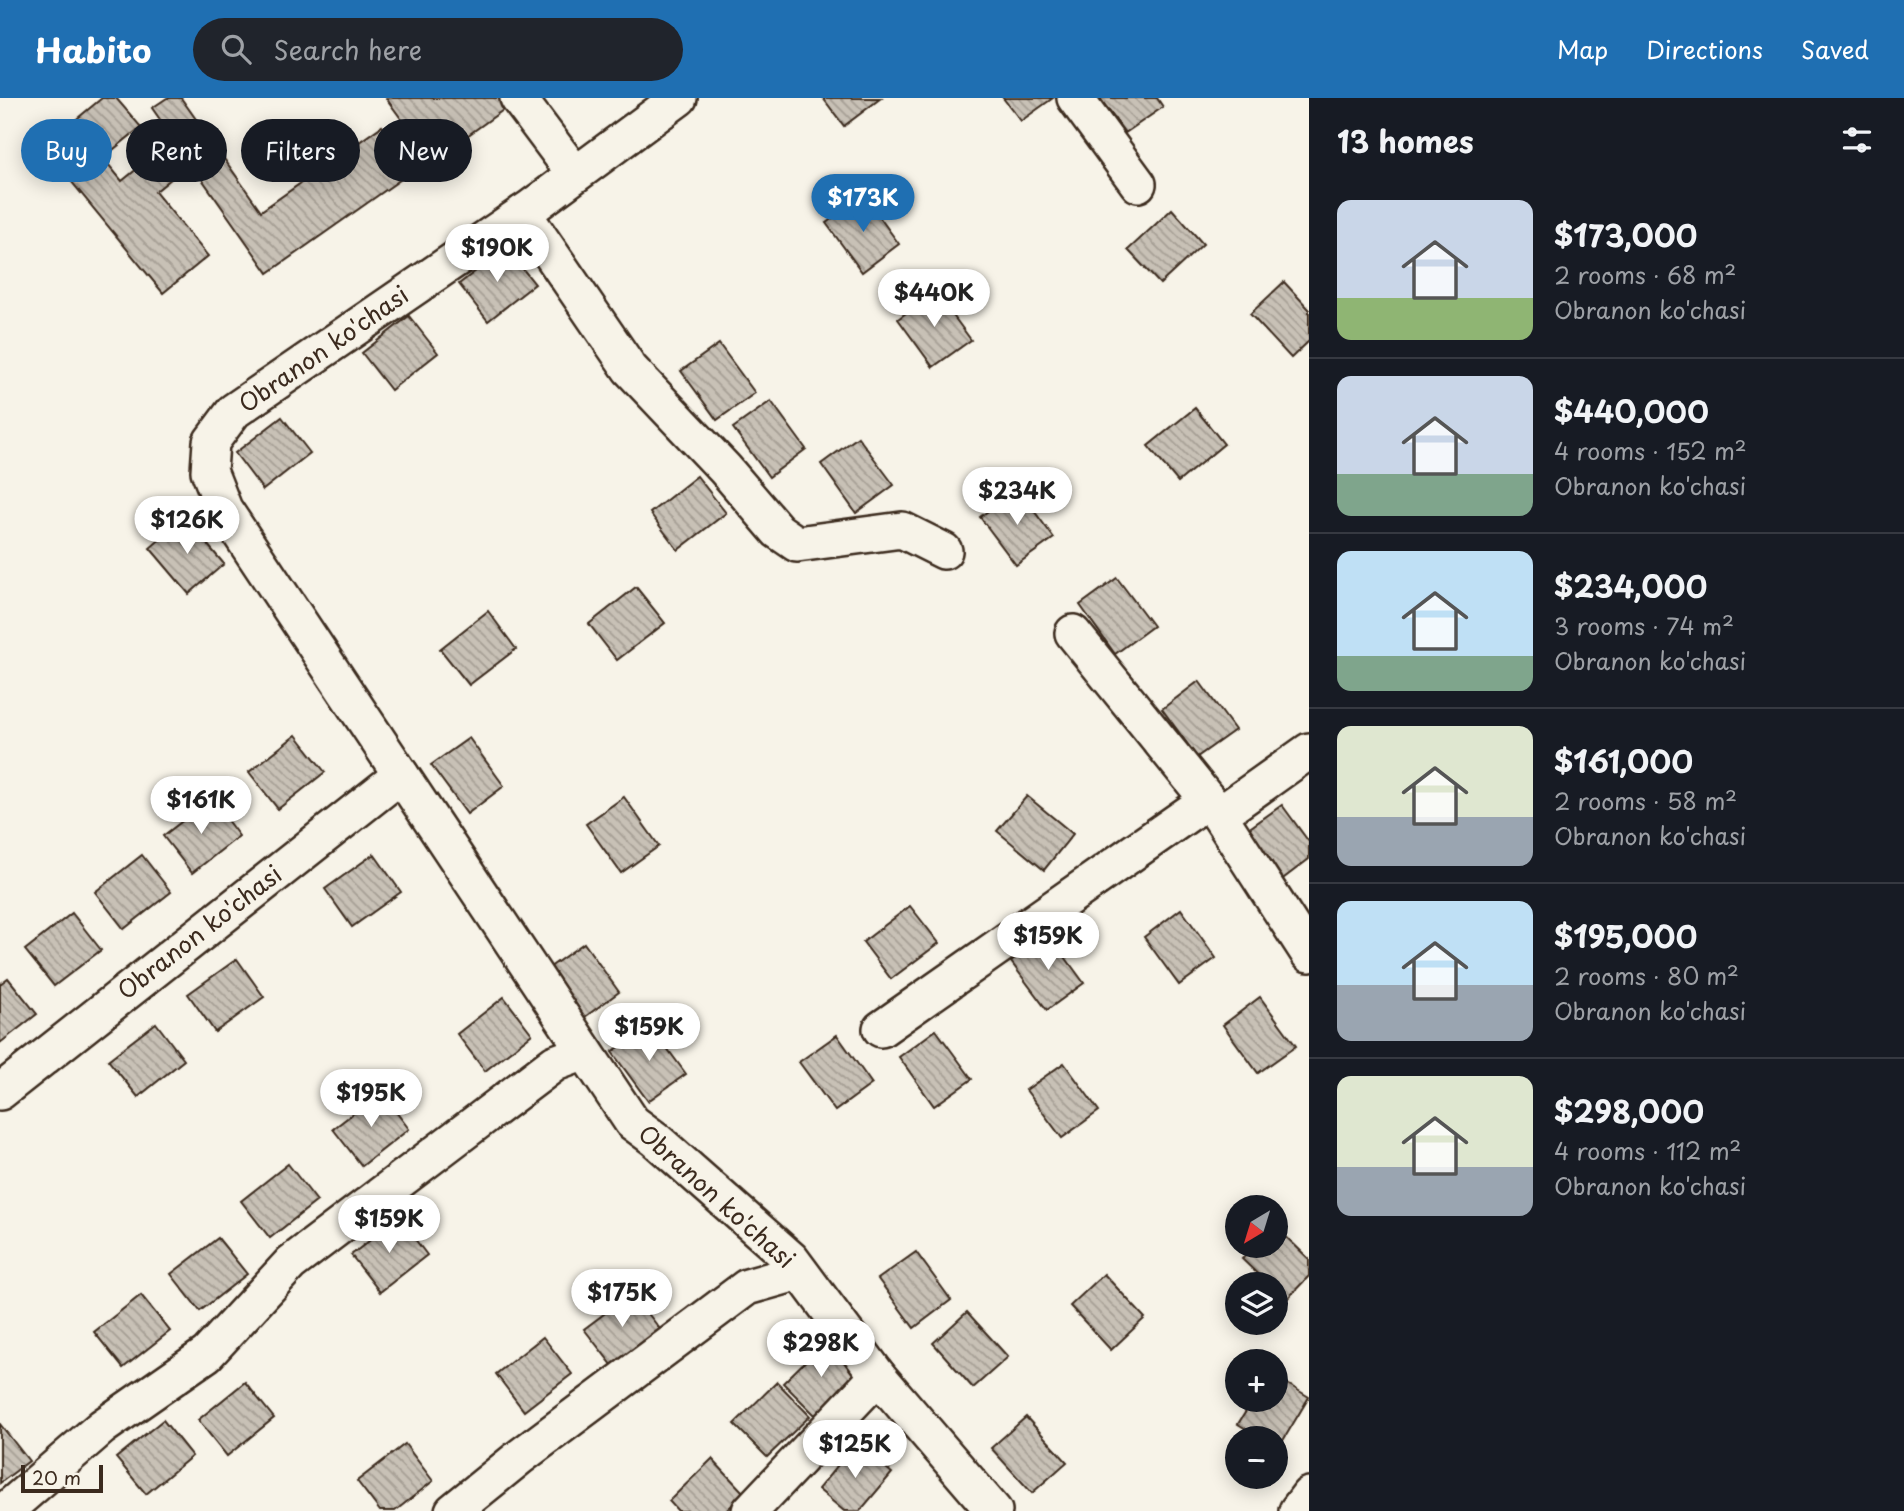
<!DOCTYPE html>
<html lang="en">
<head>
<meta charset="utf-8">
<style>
  body { margin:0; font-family:"Playpen Sans",sans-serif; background:#20242c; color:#f1f3f6; height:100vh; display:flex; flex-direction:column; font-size:26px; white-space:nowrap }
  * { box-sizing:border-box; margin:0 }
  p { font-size:23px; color:#9ea1a6 }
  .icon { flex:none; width:38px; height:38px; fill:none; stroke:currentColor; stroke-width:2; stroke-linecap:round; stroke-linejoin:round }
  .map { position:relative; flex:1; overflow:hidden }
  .side { display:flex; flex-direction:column; background:#171b24; width:595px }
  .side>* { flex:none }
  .guide { position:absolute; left:21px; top:21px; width:665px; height:63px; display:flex; gap:14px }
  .needle { width:46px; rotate:218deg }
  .buttons { position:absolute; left:1225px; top:1097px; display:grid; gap:14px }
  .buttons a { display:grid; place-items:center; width:63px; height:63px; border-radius:50%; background:#171b24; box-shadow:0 4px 18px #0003; font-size:35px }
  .scale { position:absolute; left:21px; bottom:18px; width:82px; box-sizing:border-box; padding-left:7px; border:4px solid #3b2a1e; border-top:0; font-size:19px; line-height:24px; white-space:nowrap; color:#3b2a1e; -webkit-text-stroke:5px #f7f3e8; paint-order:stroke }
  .price { position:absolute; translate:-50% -60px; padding:0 16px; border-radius:24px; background:#fff; color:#222; font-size:23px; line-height:46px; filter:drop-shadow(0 2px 4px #0008) }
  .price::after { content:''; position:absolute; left:50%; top:42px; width:21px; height:16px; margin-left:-10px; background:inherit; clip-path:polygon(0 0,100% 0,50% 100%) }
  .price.on { background:#1f6fb2; color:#fff }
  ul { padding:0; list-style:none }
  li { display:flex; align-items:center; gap:21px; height:175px; padding:0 28px }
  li+li { border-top:2px solid #363941 }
  li span { display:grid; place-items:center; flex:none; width:196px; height:140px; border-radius:14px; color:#555 }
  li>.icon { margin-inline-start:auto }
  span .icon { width:84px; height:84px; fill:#fffc; stroke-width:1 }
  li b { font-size:30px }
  h2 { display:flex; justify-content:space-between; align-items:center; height:84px; padding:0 28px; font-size:30px }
  .tag { padding:0 24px; border-radius:32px; background:#171b24; box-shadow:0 4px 18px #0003; font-size:24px; line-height:63px }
  .tag.on { background:#1f6fb2; color:#fff }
  header { display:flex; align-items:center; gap:42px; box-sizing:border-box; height:98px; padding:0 35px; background:#1f6fb2; color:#fff }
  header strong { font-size:33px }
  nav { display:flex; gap:38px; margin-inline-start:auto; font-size:24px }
  .search { width:490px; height:63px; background:#20242c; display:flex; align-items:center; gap:18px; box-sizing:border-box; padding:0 24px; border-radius:38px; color:#9ea1a6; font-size:26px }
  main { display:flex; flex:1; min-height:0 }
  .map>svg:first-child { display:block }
  .building { fill:url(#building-back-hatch); stroke:#3b2a1e; stroke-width:2 }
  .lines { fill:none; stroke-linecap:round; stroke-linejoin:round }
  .minor-casing { stroke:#3b2a1e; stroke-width:40 }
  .minor { stroke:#f7f3e8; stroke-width:35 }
  .labels { text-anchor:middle; stroke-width:5; stroke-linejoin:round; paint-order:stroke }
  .street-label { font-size:24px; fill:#3b2a1e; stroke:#f7f3e8 }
</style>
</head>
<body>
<header>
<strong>Habito</strong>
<div class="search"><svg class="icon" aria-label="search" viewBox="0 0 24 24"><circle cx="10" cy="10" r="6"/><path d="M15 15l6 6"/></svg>Search here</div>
<nav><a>Map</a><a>Directions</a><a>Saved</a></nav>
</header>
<main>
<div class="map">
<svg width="1309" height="1413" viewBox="0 0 1309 1413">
  <defs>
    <pattern id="building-back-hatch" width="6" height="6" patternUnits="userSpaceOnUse" patternTransform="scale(1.75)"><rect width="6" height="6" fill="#c8c1b6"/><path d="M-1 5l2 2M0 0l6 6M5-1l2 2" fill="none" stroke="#a49d93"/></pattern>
  </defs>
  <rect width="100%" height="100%" fill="#f7f3e8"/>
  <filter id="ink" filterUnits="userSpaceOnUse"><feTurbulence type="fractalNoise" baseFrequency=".0143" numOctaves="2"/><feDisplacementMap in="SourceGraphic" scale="14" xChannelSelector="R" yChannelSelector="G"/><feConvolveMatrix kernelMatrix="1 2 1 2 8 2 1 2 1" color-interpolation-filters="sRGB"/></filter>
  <g filter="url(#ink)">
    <g class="building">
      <polygon points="102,0 116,0 141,29 103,60 122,83 154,57 172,80 155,94 208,158 163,195 43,49"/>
      <polygon points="167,0 181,0 261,113 382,28 414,72 268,175 152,10"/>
      <polygon points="386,0 505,0 510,7 432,63"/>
      <polygon points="823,0 881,0 844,28"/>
      <polygon points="1003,0 1053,0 1021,23"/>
      <polygon points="1100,0 1157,0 1163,9 1125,35"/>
      <polygon points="864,98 899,146 862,174 826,125"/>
      <polygon points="1172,111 1203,146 1160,186 1128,152"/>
      <polygon points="506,150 535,186 488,223 459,186"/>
      <polygon points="1284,184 1309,211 1309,243 1291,260 1250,216"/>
      <polygon points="935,193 971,242 933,269 898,221"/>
      <polygon points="409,218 438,255 391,292 362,255"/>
      <polygon points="719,246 755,295 717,322 681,273"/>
      <polygon points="771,303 806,351 769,379 733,330"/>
      <polygon points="1195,310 1224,346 1178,384 1148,348"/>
      <polygon points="282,319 310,355 263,392 235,355"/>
      <polygon points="858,339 894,387 856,415 821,366"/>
      <polygon points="697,378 726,415 678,452 650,415"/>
      <polygon points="1018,391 1054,440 1016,467 980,419"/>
      <polygon points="185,420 224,466 189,496 150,450"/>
      <polygon points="1117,480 1153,528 1115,556 1080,507"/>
      <polygon points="636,489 665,525 617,562 589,526"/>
      <polygon points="488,513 516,551 469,587 440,551"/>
      <polygon points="1199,583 1235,632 1197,659 1162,611"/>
      <polygon points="296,637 325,674 278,711 249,674"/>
      <polygon points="469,640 504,688 467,716 431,667"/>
      <polygon points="1027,698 1073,736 1044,772 997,733"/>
      <polygon points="624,699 659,748 621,775 586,726"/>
      <polygon points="211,701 239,738 192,775 163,738"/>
      <polygon points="1282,707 1309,744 1309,761 1280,783 1244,734"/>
      <polygon points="374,756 401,794 352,829 325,791"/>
      <polygon points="142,757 171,794 124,831 95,794"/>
      <polygon points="910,808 939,845 891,881 863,844"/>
      <polygon points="1181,811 1216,860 1179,887 1144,839"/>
      <polygon points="72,815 101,852 54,888 25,852"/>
      <polygon points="1049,837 1084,885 1047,912 1011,864"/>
      <polygon points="584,845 619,894 582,921 546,872"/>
      <polygon points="237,861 264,899 215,934 188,896"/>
      <polygon points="8,880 37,916 0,945 0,886"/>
      <polygon points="504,899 532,936 485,973 457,936"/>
      <polygon points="1260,899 1296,948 1258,975 1223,927"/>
      <polygon points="156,925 184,962 138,999 108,962"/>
      <polygon points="650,927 686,976 648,1003 612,954"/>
      <polygon points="936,932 972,981 934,1008 899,959"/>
      <polygon points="837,937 872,986 835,1013 799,964"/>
      <polygon points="1064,965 1099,1013 1062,1040 1026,992"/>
      <polygon points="381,994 409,1031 362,1068 333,1031"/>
      <polygon points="288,1066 317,1103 270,1140 241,1103"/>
      <polygon points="399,1120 427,1157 380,1194 351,1157"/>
      <polygon points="1276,1129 1309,1161 1309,1178 1285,1203 1276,1193 1276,1186 1268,1186 1242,1161 1254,1148 1276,1148"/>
      <polygon points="218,1140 247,1176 200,1213 171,1176"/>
      <polygon points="916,1154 951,1202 914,1230 878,1181"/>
      <polygon points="1104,1176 1145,1220 1111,1252 1070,1208"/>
      <polygon points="632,1195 660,1231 613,1268 584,1231"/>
      <polygon points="141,1197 170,1233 123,1270 94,1234"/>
      <polygon points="967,1214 1008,1259 973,1290 933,1245"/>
      <polygon points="543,1239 572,1276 524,1313 496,1276"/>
      <polygon points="826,1243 858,1276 816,1318 783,1285"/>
      <polygon points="1276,1279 1309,1299 1278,1351 1276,1349 1276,1340 1261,1340 1238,1326 1253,1302 1276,1302"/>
      <polygon points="245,1284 274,1320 227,1358 198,1322"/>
      <polygon points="777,1284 810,1318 767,1359 734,1326"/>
      <polygon points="1026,1319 1067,1364 1032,1395 991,1350"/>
      <polygon points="163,1322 192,1358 146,1396 116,1360"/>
      <polygon points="0,1326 29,1363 0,1385"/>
      <polygon points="856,1345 892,1375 860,1413 844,1413 818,1391"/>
      <polygon points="405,1346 433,1383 395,1413 380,1413 357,1383"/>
      <polygon points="712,1361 744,1395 726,1413 678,1413 669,1403"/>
    </g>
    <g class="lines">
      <defs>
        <g id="minor">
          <polyline points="518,0 575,76"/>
          <polyline points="679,0 529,111 234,313 211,344 209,373 224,411 632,1024 655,1041 791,1161 878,1278"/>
          <polyline points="1075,0 1138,86"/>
          <polyline points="523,115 630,271 725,371 778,433 797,446 902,432 944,453"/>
          <polyline points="1073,535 1208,702"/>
          <polyline points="1309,653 1219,717 1309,856"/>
          <polyline points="881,931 1208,702 1219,717"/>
          <polyline points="0,994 401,677"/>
          <polyline points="5,1413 102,1329 207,1256 291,1165 555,965 585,954"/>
          <polyline points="453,1413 521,1358 747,1189 800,1174"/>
          <polyline points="750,1413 878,1278 994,1413"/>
          <polyline points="1297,1413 1309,1397"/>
        </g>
      </defs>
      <use href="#minor" class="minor-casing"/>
      <use href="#minor" class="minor"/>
    </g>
  </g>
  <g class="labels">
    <g class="street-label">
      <text transform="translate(324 252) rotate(-35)" y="8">Obranon ko'chasi</text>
      <text transform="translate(200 835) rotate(-38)" y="8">Obranon ko'chasi</text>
      <text transform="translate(716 1099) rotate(42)" y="8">Obranon ko'chasi</text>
    </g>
  </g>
</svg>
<div class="buttons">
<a><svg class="needle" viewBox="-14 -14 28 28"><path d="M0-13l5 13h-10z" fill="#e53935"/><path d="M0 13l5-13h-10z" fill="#9ea1a6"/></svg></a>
<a><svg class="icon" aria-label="layers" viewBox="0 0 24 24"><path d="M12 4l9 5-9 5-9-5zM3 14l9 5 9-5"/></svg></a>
<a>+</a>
<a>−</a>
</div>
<div class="scale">20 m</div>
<b class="price on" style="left:863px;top:136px">$173K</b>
<b class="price" style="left:497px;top:186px">$190K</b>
<b class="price" style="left:934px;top:231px">$440K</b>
<b class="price" style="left:1017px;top:429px">$234K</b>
<b class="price" style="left:187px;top:458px">$126K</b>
<b class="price" style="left:201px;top:738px">$161K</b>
<b class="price" style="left:1048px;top:874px">$159K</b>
<b class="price" style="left:649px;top:965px">$159K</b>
<b class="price" style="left:371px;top:1031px">$195K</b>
<b class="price" style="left:389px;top:1157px">$159K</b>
<b class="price" style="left:622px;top:1231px">$175K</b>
<b class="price" style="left:821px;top:1281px">$298K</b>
<b class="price" style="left:855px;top:1382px">$125K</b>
<div class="guide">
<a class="tag on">Buy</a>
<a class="tag">Rent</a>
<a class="tag">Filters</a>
<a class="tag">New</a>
</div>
</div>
<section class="side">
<h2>13 homes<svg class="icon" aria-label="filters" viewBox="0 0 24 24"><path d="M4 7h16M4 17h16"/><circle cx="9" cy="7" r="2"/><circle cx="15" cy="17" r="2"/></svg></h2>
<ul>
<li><span style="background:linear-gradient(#c9d6e8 70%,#8fb573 0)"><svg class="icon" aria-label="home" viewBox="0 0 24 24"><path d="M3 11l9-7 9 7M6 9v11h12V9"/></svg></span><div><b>$173,000</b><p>2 rooms · 68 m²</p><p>Obranon ko'chasi</p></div></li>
<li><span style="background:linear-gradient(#c9d6e8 70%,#7fa58c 0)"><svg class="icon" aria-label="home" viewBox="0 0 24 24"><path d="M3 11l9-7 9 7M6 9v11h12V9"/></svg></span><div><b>$440,000</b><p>4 rooms · 152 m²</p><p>Obranon ko'chasi</p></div></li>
<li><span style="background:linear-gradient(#bfe0f5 75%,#7fa58c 0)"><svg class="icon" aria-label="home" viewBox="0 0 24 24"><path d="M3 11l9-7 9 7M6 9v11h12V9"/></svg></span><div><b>$234,000</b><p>3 rooms · 74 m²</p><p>Obranon ko'chasi</p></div></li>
<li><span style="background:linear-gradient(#dfe7d0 65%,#9aa5b1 0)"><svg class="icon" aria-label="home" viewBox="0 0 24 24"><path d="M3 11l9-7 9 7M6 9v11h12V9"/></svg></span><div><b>$161,000</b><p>2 rooms · 58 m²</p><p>Obranon ko'chasi</p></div></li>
<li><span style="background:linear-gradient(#bfe0f5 60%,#9aa5b1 0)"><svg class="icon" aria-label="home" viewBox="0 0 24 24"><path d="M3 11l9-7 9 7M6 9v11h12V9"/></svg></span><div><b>$195,000</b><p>2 rooms · 80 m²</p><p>Obranon ko'chasi</p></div></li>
<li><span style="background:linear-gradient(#dfe7d0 65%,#9aa5b1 0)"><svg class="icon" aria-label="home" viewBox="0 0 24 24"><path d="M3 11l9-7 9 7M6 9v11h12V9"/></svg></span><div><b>$298,000</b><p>4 rooms · 112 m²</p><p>Obranon ko'chasi</p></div></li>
</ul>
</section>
</main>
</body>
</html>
